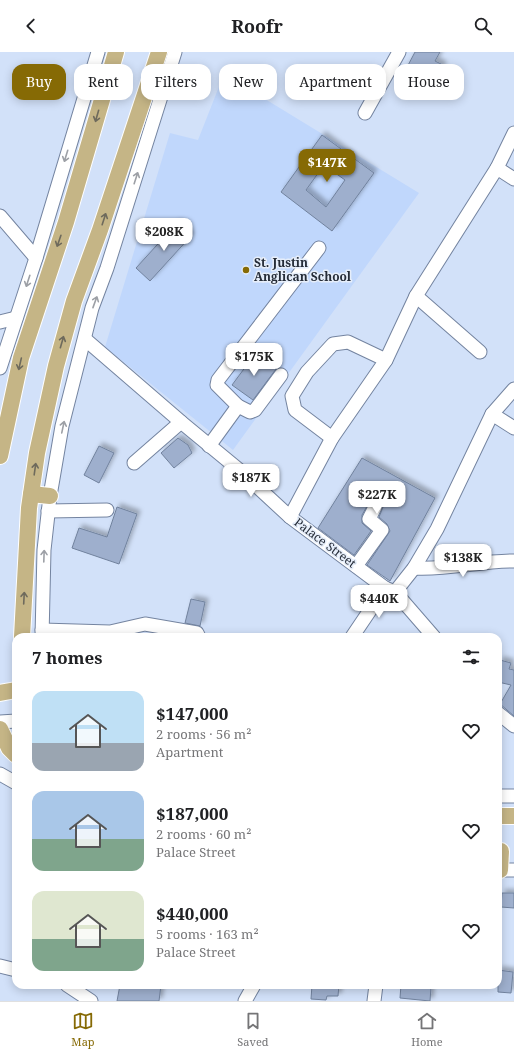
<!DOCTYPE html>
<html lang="en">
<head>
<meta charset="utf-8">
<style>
  body { margin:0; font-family:"Noto Serif",serif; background:#f2f2f2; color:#202124; height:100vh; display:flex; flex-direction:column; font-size:15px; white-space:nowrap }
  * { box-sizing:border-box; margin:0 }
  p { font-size:13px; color:#757577 }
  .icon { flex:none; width:22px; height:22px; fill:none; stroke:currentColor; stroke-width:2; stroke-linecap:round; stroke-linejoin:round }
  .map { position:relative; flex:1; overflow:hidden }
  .drawer { position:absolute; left:12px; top:581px; width:490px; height:356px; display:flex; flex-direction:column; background:#fff; border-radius:12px; box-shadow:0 2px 10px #0003 }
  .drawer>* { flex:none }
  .hud { position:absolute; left:12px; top:12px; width:490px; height:36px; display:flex; gap:8px }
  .price { position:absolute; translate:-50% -34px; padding:0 9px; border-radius:8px; background:#fff; color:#222; font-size:13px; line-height:26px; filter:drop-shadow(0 1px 2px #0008) }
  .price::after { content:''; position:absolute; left:50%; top:24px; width:12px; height:9px; margin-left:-6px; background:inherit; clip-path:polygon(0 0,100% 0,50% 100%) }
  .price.current { background:#866a05; color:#fff }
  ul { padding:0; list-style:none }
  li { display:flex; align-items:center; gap:12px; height:100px; padding:0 20px }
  li span { display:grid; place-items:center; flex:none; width:112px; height:80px; border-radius:12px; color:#555 }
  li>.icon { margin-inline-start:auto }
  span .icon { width:48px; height:48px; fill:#fffc; stroke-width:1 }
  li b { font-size:17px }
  h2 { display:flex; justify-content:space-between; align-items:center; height:48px; padding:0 20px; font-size:17px }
  .tag { padding:0 14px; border-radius:12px; background:#fff; box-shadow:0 2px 10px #0003; font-size:14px; line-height:36px }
  .tag.current { background:#866a05; color:#fff }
  header { display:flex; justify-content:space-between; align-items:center; height:52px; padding:0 20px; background:#fff; font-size:18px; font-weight:700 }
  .dock { display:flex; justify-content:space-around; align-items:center; height:56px; border-top:1px solid #e0e0e0; background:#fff; font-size:11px; color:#757577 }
  .dock a { display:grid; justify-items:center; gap:2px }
  .dock .current { color:#866a05 }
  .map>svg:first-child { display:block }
  .built { fill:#c0d7fc }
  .building { fill:#9eafcd; stroke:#71829d; fill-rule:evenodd; filter:url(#shadow) }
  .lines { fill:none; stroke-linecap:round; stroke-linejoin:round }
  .minor-casing { stroke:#7484a0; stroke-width:15 }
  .major-casing { stroke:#fff; stroke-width:18 }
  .minor { stroke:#fff; stroke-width:13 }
  .major { stroke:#c5b586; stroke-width:16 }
  .oneway { stroke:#6e6a5c }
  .oneway2 { stroke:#9da0a6 }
  .poi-dot { fill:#866a05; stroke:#e6eefa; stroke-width:1.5 }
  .labels { text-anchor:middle; stroke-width:3; stroke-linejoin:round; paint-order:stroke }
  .poi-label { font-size:12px; font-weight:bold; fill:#262d39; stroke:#e6eefa; text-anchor:start }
  .street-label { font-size:12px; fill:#262d39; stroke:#e6eefa }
</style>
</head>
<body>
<header><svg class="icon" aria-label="back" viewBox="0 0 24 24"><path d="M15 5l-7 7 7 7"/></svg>Roofr<svg class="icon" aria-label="search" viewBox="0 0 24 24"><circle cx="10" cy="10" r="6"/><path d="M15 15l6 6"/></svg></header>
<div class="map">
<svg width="514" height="949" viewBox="0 0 514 949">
  <defs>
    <filter id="shadow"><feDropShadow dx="3.5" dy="-3.5" stdDeviation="2" flood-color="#0004"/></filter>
  </defs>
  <rect width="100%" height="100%" fill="#d2e1f9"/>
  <polygon class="built" points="224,22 419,141 233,398 105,295 170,81 198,88"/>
  <g class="building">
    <polygon points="415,0 440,0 435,9 443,13 433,33 405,19"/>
    <path d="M322,83L374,121L332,179L281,140ZM324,113L345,128L326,155L306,138Z"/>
    <polygon points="177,171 191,184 150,229 136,216"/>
    <polygon points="255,302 276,317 253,348 232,333"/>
    <polygon points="178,386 188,393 192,401 174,416 161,401"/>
    <polygon points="99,394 114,401 99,431 84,423"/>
    <polygon points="362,406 435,446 390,529 367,513 390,479 387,472 379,465 383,455 379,448 370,449 362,463 362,471 371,479 354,503 318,476"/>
    <polygon points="117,455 137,462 119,512 72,496 79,476 107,485"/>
    <polygon points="191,547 205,550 200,574 185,571"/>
    <polygon points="500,608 511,611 509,617 514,618 514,664 500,652 511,633 498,630 498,616"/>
    <polygon points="502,841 514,841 514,856 501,855"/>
    <polygon points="498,918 513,920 511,941 498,940"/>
    <polygon points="120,933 161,933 159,949 117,949"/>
    <polygon points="312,933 339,933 338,944 327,944 326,948 311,947"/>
    <polygon points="401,933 427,933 427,934 431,935 430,949 400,946"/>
  </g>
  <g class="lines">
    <defs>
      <g id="minor">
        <polyline points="365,61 399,0"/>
        <polyline points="514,81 497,116 514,127"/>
        <polyline points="0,164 36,206"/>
        <polyline points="416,244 480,300"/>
        <polyline points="0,270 16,266"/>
        <polyline points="86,288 181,370 238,417 290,465 385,536 395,540 434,585"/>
        <polyline points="0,316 36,206 98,0"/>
        <polyline points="281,323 255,358 250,360 238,354 217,333 218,328 319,196"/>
        <polyline points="492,362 514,376"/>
        <polyline points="332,386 295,358 292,344 307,320 333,292 348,290 386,308"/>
        <polyline points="209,394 238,354"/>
        <polyline points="134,411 181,370"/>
        <polyline points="48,459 107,458"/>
        <polyline points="290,465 332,386 386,308 416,244 497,116"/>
        <polyline points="356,514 382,478 369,467 375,455"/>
        <path d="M414,516C448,518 480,509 514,509"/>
        <polyline points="395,540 414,516 437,477 492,362 514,337"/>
        <polyline points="42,578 110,580 145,572 197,581 199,585"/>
        <polyline points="42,585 44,498 50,444 62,374 92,256 107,216 175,0"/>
        <polyline points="352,585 385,536"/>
        <polyline points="498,661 514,674"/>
        <polyline points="0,670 16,669"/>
        <polyline points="0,722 16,731"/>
        <polyline points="498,744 514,744"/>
        <polyline points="498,818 514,818"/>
        <polyline points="0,914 16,918"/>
        <polyline points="67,933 91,949"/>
        <polyline points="245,949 254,933"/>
        <polyline points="374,949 376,933"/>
      </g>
      <g id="major">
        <polyline points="0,404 21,306 66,170 116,0"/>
        <polyline points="31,442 50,444"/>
        <polyline points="22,585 29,456 37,401 56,314 74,249 100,178 159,0"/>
        <polyline points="0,641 16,638"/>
        <polyline points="0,677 9,696 16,703"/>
        <polyline points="498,764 514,764"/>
        <polyline points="500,818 501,799"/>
      </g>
    </defs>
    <use href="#minor" class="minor-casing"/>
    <use href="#major" class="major-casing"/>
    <use href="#minor" class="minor"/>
    <use href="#major" class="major"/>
  </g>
  <defs><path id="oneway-shaft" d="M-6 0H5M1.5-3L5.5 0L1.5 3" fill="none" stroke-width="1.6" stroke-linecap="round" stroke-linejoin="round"/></defs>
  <g class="oneway">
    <use href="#oneway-shaft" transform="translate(97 64) rotate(106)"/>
    <use href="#oneway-shaft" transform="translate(104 167) rotate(-72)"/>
    <use href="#oneway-shaft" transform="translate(59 189) rotate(109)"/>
    <use href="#oneway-shaft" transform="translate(62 290) rotate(-74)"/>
    <use href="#oneway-shaft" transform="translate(20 312) rotate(103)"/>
    <use href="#oneway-shaft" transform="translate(35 417) rotate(-82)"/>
    <use href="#oneway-shaft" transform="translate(24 546) rotate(-87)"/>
  </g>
  <g class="oneway2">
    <use href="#oneway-shaft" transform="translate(66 104) rotate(107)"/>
    <use href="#oneway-shaft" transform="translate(136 126) rotate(-72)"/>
    <use href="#oneway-shaft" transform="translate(28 229) rotate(108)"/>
    <use href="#oneway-shaft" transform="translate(95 250) rotate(-70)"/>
    <use href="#oneway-shaft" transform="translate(63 375) rotate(-78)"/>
    <use href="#oneway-shaft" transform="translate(44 504) rotate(-88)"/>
  </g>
  <circle class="poi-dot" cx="246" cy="218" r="4"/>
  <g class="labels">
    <g class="poi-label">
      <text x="254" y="215">St. Justin<tspan x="254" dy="14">Anglican School</tspan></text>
    </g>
    <g class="street-label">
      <text transform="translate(325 491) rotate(37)" y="4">Palace Street</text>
    </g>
  </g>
</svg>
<b class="price current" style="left:327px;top:131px">$147K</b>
<b class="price" style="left:164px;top:200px">$208K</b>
<b class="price" style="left:254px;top:325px">$175K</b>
<b class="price" style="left:251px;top:446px">$187K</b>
<b class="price" style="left:377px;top:463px">$227K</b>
<b class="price" style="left:463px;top:526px">$138K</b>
<b class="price" style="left:379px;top:567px">$440K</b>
<div class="hud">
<a class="tag current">Buy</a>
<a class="tag">Rent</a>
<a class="tag">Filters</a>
<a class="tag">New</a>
<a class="tag">Apartment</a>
<a class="tag">House</a>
</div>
<section class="drawer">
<h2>7 homes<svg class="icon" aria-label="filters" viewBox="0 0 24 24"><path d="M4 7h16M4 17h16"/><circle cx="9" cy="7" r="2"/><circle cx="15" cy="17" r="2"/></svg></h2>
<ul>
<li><span style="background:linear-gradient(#bfe0f5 65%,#9aa5b1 0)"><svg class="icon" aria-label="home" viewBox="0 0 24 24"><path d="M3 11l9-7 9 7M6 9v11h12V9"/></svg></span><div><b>$147,000</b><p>2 rooms · 56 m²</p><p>Apartment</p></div><svg class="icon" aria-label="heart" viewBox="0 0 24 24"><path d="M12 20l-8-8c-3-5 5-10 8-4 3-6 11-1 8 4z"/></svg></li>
<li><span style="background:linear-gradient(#a9c7e8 60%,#7fa58c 0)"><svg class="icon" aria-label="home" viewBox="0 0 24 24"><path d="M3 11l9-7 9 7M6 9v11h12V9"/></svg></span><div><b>$187,000</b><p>2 rooms · 60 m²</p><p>Palace Street</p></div><svg class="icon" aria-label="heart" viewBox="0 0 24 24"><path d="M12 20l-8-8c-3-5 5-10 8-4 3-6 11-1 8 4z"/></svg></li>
<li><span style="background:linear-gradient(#dfe7d0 60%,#7fa58c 0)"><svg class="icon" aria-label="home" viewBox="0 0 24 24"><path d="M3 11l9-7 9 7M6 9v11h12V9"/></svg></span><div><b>$440,000</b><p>5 rooms · 163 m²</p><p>Palace Street</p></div><svg class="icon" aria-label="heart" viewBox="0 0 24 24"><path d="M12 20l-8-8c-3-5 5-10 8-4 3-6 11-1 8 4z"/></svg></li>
</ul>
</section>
</div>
<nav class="dock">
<a class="current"><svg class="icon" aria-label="map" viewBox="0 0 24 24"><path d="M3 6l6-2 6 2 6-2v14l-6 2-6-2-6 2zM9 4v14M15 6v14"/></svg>Map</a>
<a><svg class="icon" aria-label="saved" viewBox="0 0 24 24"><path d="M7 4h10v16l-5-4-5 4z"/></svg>Saved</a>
<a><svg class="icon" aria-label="home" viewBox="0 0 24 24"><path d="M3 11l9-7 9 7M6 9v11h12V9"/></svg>Home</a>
</nav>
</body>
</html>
